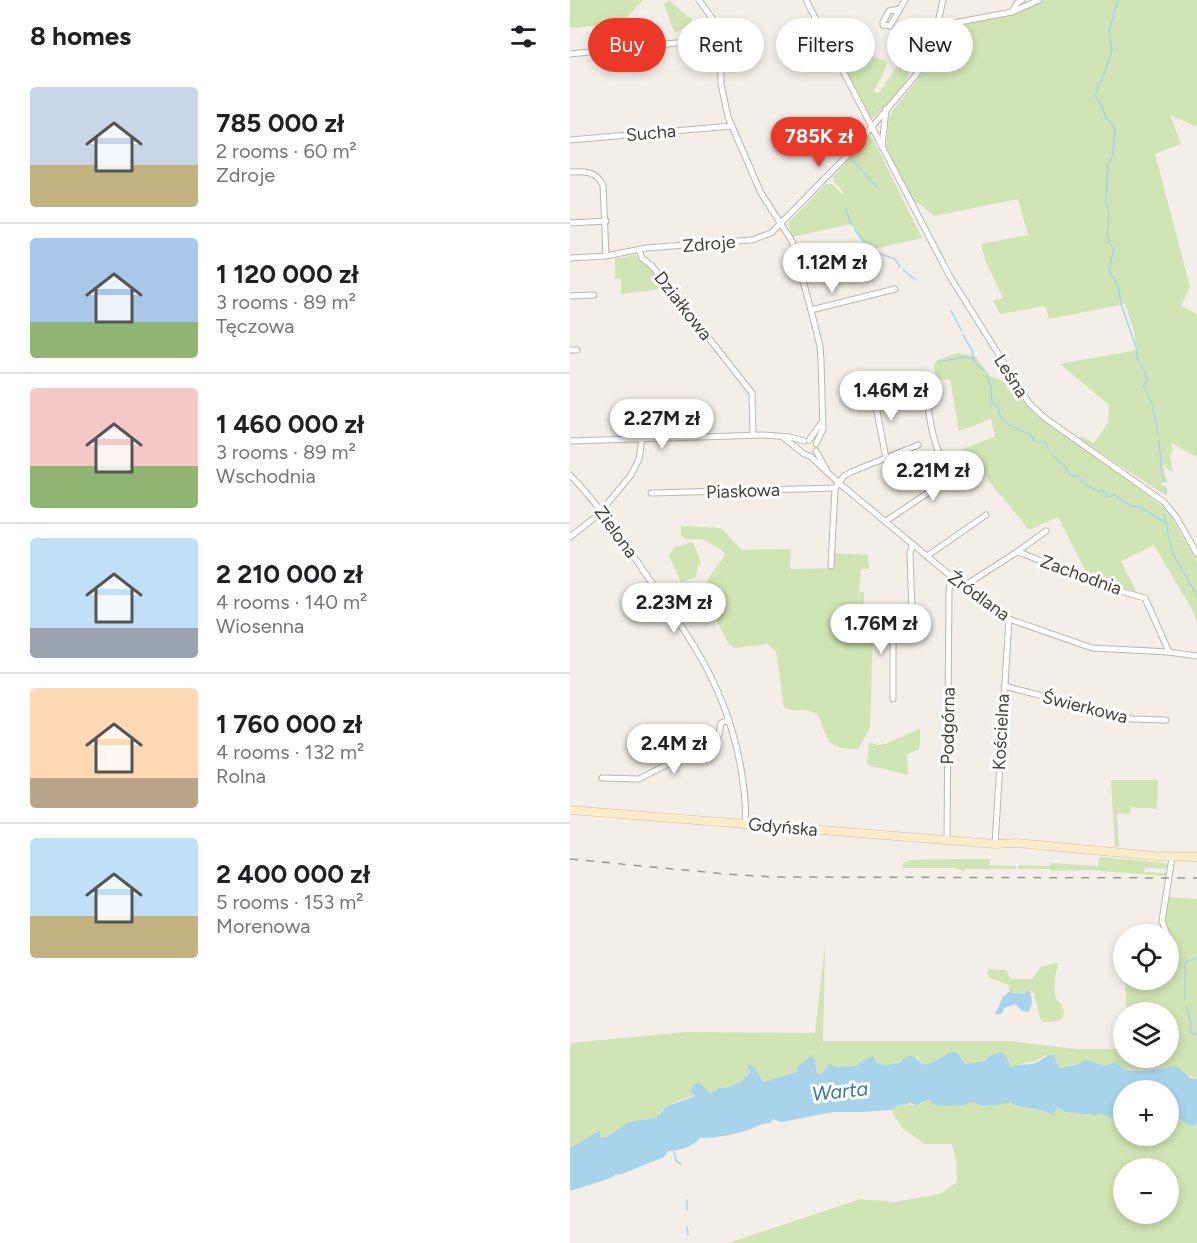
<!DOCTYPE html>
<html lang="en">
<head>
<meta charset="utf-8">
<style>
  body { margin:0; font-family:Figtree,sans-serif; background:#f6f6f6; color:#202124; height:100vh; display:flex; flex-direction:column; font-size:22px; white-space:nowrap }
  * { box-sizing:border-box; margin:0 }
  p { font-size:20px; color:#757577 }
  .icon { flex:none; width:33px; height:33px; fill:none; stroke:currentColor; stroke-width:2; stroke-linecap:round; stroke-linejoin:round }
  .map { position:relative; flex:1; overflow:hidden }
  .sheet { display:flex; flex-direction:column; background:#fff; width:570px }
  .sheet>* { flex:none }
  .banner { position:absolute; left:18px; top:18px; width:519px; height:54px; display:flex; gap:12px }
  .fabs { position:absolute; left:543px; top:924px; display:grid; gap:12px }
  .fabs a { display:grid; place-items:center; width:66px; height:66px; border-radius:50%; background:#fff; box-shadow:0 3px 9px #0003; font-size:30px }
  .price { position:absolute; translate:-50% -51px; padding:0 14px; border-radius:21px; background:#fff; color:#222; font-size:20px; line-height:39px; filter:drop-shadow(0 2px 3px #0008) }
  .price::after { content:''; position:absolute; left:50%; top:36px; width:18px; height:14px; margin-left:-9px; background:inherit; clip-path:polygon(0 0,100% 0,50% 100%) }
  .price.active { background:#eb3827; color:#fff }
  ul { padding:0; list-style:none }
  li { display:flex; align-items:center; gap:18px; height:150px; padding:0 30px }
  li+li { border-top:2px solid #e0e0e0 }
  li span { display:grid; place-items:center; flex:none; width:168px; height:120px; border-radius:6px; color:#555 }
  li>.icon { margin-inline-start:auto }
  span .icon { width:72px; height:72px; fill:#fffc; stroke-width:1 }
  li b { font-size:26px }
  h2 { display:flex; justify-content:space-between; align-items:center; height:72px; padding:0 30px; font-size:26px }
  .pill { padding:0 21px; border-radius:27px; background:#fff; box-shadow:0 3px 9px #0003; font-size:21px; line-height:54px }
  .pill.active { background:#eb3827; color:#fff }
  main { display:flex; flex:1; min-height:0 }
  .map>svg:first-child { display:block }
  .green { fill:#d1e4b3; fill-rule:evenodd }
  .water { fill:#a8d4eb }
  .lines { fill:none; stroke-linecap:round; stroke-linejoin:round }
  .stream { stroke:#a8d4eb; stroke-width:1.5 }
  .minor-casing { stroke:#bdb6ab; stroke-width:7 }
  .secondary-casing { stroke:#cfbe9a; stroke-width:9 }
  .minor { stroke:#fff; stroke-width:5 }
  .secondary { stroke:#fbecca; stroke-width:8 }
  .rail { stroke:#969696; stroke-width:1.5; stroke-dasharray:8 8; stroke-linecap:butt }
  .labels { text-anchor:middle; stroke-width:6; stroke-linejoin:round; paint-order:stroke }
  .street-label { font-size:18px; fill:#453f37; stroke:#fff }
  .water-label { font-size:20px; font-style:italic; fill:#357ba2; stroke:#fff }
</style>
</head>
<body>
<main>
<section class="sheet">
<h2>8 homes<svg class="icon" aria-label="filters" viewBox="0 0 24 24"><path d="M4 7h16M4 17h16"/><circle cx="9" cy="7" r="2"/><circle cx="15" cy="17" r="2"/></svg></h2>
<ul>
<li><span style="background:linear-gradient(#c9d6e8 65%,#c2b280 0)"><svg class="icon" aria-label="home" viewBox="0 0 24 24"><path d="M3 11l9-7 9 7M6 9v11h12V9"/></svg></span><div><b>785 000 zł</b><p>2 rooms · 60 m²</p><p>Zdroje</p></div></li>
<li><span style="background:linear-gradient(#a9c7e8 70%,#8fb573 0)"><svg class="icon" aria-label="home" viewBox="0 0 24 24"><path d="M3 11l9-7 9 7M6 9v11h12V9"/></svg></span><div><b>1 120 000 zł</b><p>3 rooms · 89 m²</p><p>Tęczowa</p></div></li>
<li><span style="background:linear-gradient(#f6c9c9 65%,#8fb573 0)"><svg class="icon" aria-label="home" viewBox="0 0 24 24"><path d="M3 11l9-7 9 7M6 9v11h12V9"/></svg></span><div><b>1 460 000 zł</b><p>3 rooms · 89 m²</p><p>Wschodnia</p></div></li>
<li><span style="background:linear-gradient(#bfe0f5 75%,#9aa5b1 0)"><svg class="icon" aria-label="home" viewBox="0 0 24 24"><path d="M3 11l9-7 9 7M6 9v11h12V9"/></svg></span><div><b>2 210 000 zł</b><p>4 rooms · 140 m²</p><p>Wiosenna</p></div></li>
<li><span style="background:linear-gradient(#ffd9b3 75%,#b9a48a 0)"><svg class="icon" aria-label="home" viewBox="0 0 24 24"><path d="M3 11l9-7 9 7M6 9v11h12V9"/></svg></span><div><b>1 760 000 zł</b><p>4 rooms · 132 m²</p><p>Rolna</p></div></li>
<li><span style="background:linear-gradient(#bfe0f5 65%,#c2b280 0)"><svg class="icon" aria-label="home" viewBox="0 0 24 24"><path d="M3 11l9-7 9 7M6 9v11h12V9"/></svg></span><div><b>2 400 000 zł</b><p>5 rooms · 153 m²</p><p>Morenowa</p></div></li>
</ul>
</section>
<div class="map">
<svg width="627" height="1243" viewBox="0 0 627 1243">
  <rect width="100%" height="100%" fill="#f3efe8"/>
  <g class="green">
    <polygon points="0,0 73,0 58,16 57,20 60,23 0,28"/>
    <polygon points="99,0 118,17 121,17 123,24 106,32 104,32 94,4"/>
    <polygon points="473,0 627,0 627,127 600,115 611,144 585,154 620,287 611,306 627,314 627,457 601,443 603,450 600,456 603,471 598,470 593,464 597,483 592,482 593,486 597,489 597,496 509,439 511,436 524,443 538,423 539,405 490,364 567,350 564,331 555,304 479,319 475,306 430,314 423,300 433,298 415,260 411,244 458,235 448,199 364,216 350,204 343,203 316,150 319,115 348,79 362,56 370,37 376,29 382,26 444,15"/>
    <path d="M285,29H289C302,44 290,56 316,61V67L304,91L307,93H309L325,69L335,62L343,50L350,47V52L332,88L302,119L300,118L266,53V43L280,36Z"/>
    <polygon points="299,136 303,139 352,238 299,250 281,224 222,237 218,223 256,184 262,184 272,194 274,193 264,182 263,177"/>
    <polygon points="65,255 81,267 98,288 51,294 51,279 45,278 45,259"/>
    <path d="M387,353L405,356L420,376L440,384L466,415L555,477L598,511L627,562V624L624,613L584,545L551,561L569,597L519,577L488,517L459,530L393,449L425,436L421,419L389,431L380,379L371,380C364,373 361,368 367,360Z"/>
    <path d="M111,526L151,528L172,550L221,549L220,569L262,568L263,553L298,555L299,569H291L288,606L290,592H294L293,628L312,629V635H303L300,728L288,749C244,751 261,720 242,712C233,708 223,713 214,707L206,652L198,644L164,648L158,643C151,628 133,599 137,583C140,572 151,564 155,554L148,547L131,539H115L111,535Z"/>
    <polygon points="123,542 131,563 128,565 126,577 111,582 99,556 105,547"/>
    <polygon points="350,729 350,744 348,750 337,754 338,775 297,765 299,742 307,745 315,744"/>
    <polygon points="541,780 588,780 587,809 561,807 560,814 549,813 547,816 549,847 545,847"/>
    <polygon points="530,857 595,863 598,865 597,869 575,868 574,872 597,873 596,876 520,870 481,871 481,869 448,869 448,865 479,866 481,863 528,866"/>
    <polygon points="394,859 421,859 419,865 446,866 446,869 395,869 395,872 386,868 333,868 333,863 341,860"/>
    <path d="M599,897L627,899V1079L597,1067L575,1071L562,1069L554,1070L520,1063L505,1064L489,1068L475,1055C462,1066 454,1061 440,1067L437,1057L421,1055L414,1061L395,1064L390,1056L380,1052L369,1059L353,1065L347,1057L316,1065L306,1062L304,1057L295,1059L286,1066L263,1067L252,1074H247L245,1060L235,1061L230,1066L231,1070L193,1082L182,1071L170,1082L159,1087L149,1088L140,1094L125,1095L107,1101L90,1112L86,1118L50,1128L37,1137L31,1138L29,1132L0,1148V1043L116,1032L245,1033L255,945L253,1041H440L505,1049H553L554,1058H598V1012H557L555,980H598L599,941L601,939L595,920Z"/>
    <path d="M484,963H488C486,976 479,997 492,1005L494,1013L493,1018L488,1021L473,1022L470,1018L464,993L459,990L453,994L439,992V985L420,978L417,973L418,969L436,970L441,979H462L471,967Z"/>
    <path d="M359,1100C372,1103 391,1110 402,1101L441,1103L447,1107L478,1111L483,1114L487,1107L495,1112L504,1113L524,1115L532,1113L544,1118L553,1116L554,1136H598L599,1121L609,1119L622,1127L627,1123V1243H158L290,1199L325,1202L370,1194L387,1182L386,1159L382,1144H355L332,1128L321,1110C329,1104 335,1104 345,1105C349,1105 355,1102 359,1100ZM554,1168H598V1214H554Z"/>
  </g>
  <g class="water">
    <path d="M459,990C463,997 463,1007 458,1012L453,1011L445,1004L434,1008L432,1014H425L433,997L439,992L453,994Z"/>
    <path d="M380,1052H387L395,1064L414,1061L421,1055L431,1052L437,1057L440,1067C448,1063 457,1066 465,1063C473,1060 474,1055 484,1055L489,1068L509,1064L515,1060L536,1066L546,1062L554,1070L575,1071L607,1066L620,1078L627,1079V1123L622,1127L609,1119L599,1121L598,1090H554L553,1116L544,1119L532,1114L524,1115L504,1113L495,1112L487,1107L483,1115C470,1106 453,1111 441,1103L413,1106L402,1102C392,1108 375,1105 363,1105L359,1100L346,1105L340,1103L327,1106L321,1110L292,1112H264L211,1122L202,1119L201,1123C192,1123 186,1127 178,1130C163,1135 146,1138 130,1138C120,1148 112,1150 98,1151L94,1157L52,1174L45,1175L38,1179L0,1191V1148L29,1131L31,1138L37,1137L59,1122L85,1118L98,1106L125,1096L120,1091L124,1084L130,1083L140,1094L149,1088L159,1087L170,1082L181,1072L177,1066L179,1064L186,1069L193,1082L229,1071L226,1069L241,1055L245,1060L247,1074H252L260,1063L263,1067L286,1066L295,1059L304,1056L306,1062L316,1065L331,1062C339,1051 345,1056 353,1065L369,1059Z"/>
  </g>
  <g class="lines">
    <g class="stream">
      <path d="M548,0L539,31L542,50L540,57L532,80L527,84L528,87L525,96L531,104L536,119L541,122L545,129L543,155L538,165L536,202C544,216 530,237 544,249L539,270L549,289L551,304L567,350L566,356L575,372L577,380L573,386L582,403L588,435"/>
      <polyline points="237,135 249,142 275,150"/>
      <polyline points="282,160 291,170"/>
      <polyline points="293,172 307,187"/>
      <polyline points="276,209 281,225"/>
      <polyline points="285,230 300,250 325,259 330,267"/>
      <polyline points="333,270 346,280"/>
      <polyline points="381,311 392,331"/>
      <polyline points="393,335 402,350 404,361 414,371"/>
      <polyline points="368,362 395,357 404,359"/>
      <path d="M417,375L421,388L422,403L427,405C429,409 429,416 432,419C441,430 459,429 466,442H475L478,450"/>
      <polyline points="589,441 592,475 595,482"/>
      <path d="M482,455L497,468L500,476H508C513,485 521,486 528,492L533,490L538,497L544,495L561,506L570,507L596,523"/>
      <polyline points="595,487 596,491"/>
      <polyline points="594,514 602,552 627,596"/>
      <polyline points="615,1000 615,962 627,958"/>
      <polyline points="616,1007 621,1024 620,1032 627,1035"/>
      <polyline points="104,1151 106,1161 111,1164"/>
      <polyline points="117,1200 117,1210"/>
      <polyline points="117,1227 118,1235"/>
    </g>
    <defs>
      <g id="minor">
        <polyline points="129,0 142,18 150,40 151,84 158,117 191,193 222,241 241,310 250,346 251,361 253,429 246,444"/>
        <polyline points="236,0 379,275 459,403 475,418 594,502 607,518 627,554"/>
        <polyline points="329,9 319,11 313,22 313,25 320,26 335,0"/>
        <polyline points="442,12 447,3 452,0"/>
        <polyline points="368,26 442,12 469,0"/>
        <polyline points="0,54 116,42 150,40"/>
        <polyline points="0,140 162,126"/>
        <polyline points="312,147 316,109"/>
        <path d="M0,172C14,171 26,171 33,185L36,256L76,248L182,240L201,233L278,155L346,75L363,44L373,0"/>
        <polyline points="0,223 36,221"/>
        <polyline points="69,250 72,258 82,266 182,393 183,435"/>
        <polyline points="0,258 36,256"/>
        <polyline points="0,296 24,295"/>
        <polyline points="241,310 325,289"/>
        <polyline points="0,350 7,350"/>
        <polyline points="303,391 316,458"/>
        <polyline points="213,437 234,454 240,456 269,483 382,577 439,619 522,648 599,652 627,656"/>
        <polyline points="239,440 252,422"/>
        <polyline points="0,441 194,435 220,437 234,441"/>
        <polyline points="246,451 256,469"/>
        <path d="M0,475C29,505 52,539 75,573C121,639 157,688 171,769C174,787 177,806 175,824"/>
        <polyline points="81,493 265,488 274,476 281,472 348,445"/>
        <path d="M316,521L377,480C384,470 373,460 368,450C359,428 358,401 354,378"/>
        <polyline points="0,537 28,515 61,475 69,459 72,439"/>
        <polyline points="447,552 476,531"/>
        <polyline points="357,556 416,515"/>
        <polyline points="261,566 265,488"/>
        <polyline points="394,586 447,552 454,554 532,586 575,598 599,652"/>
        <polyline points="434,686 562,719 596,720"/>
        <path d="M323,699V628C327,620 339,620 342,611L340,553L343,544"/>
        <polyline points="32,778 69,779 141,742 149,735 151,723 159,720"/>
        <polyline points="377,840 379,590 382,577"/>
        <polyline points="425,844 439,619"/>
        <polyline points="597,934 592,921 602,858"/>
        <polyline points="598,939 599,941"/>
      </g>
      <polyline id="secondary" points="0,810 425,844 447,843 585,856 627,857"/>
    </defs>
    <use href="#minor" class="minor-casing"/>
    <use href="#secondary" class="secondary-casing"/>
    <use href="#minor" class="minor"/>
    <use href="#secondary" class="secondary"/>
    <polyline class="rail" points="0,859 155,874 204,877 627,878"/>
  </g>
  <g class="labels">
    <g class="street-label">
      <text transform="translate(81 133) rotate(-5)" y="6">Sucha</text>
      <text transform="translate(139 244) rotate(-5)" y="6">Zdroje</text>
      <text transform="translate(113 306) rotate(52)" y="6">Działkowa</text>
      <text transform="translate(441 376) rotate(57)" y="6">Leśna</text>
      <text transform="translate(173 491) rotate(-2)" y="6">Piaskowa</text>
      <text transform="translate(46 532) rotate(54)" y="6">Zielona</text>
      <text transform="translate(511 575) rotate(20)" y="6">Zachodnia</text>
      <text transform="translate(409 596) rotate(36)" y="6">Źródlana</text>
      <text transform="translate(515 707) rotate(14)" y="6">Świerkowa</text>
      <text transform="translate(378 726) rotate(-89)" y="6">Podgórna</text>
      <text transform="translate(431 732) rotate(-87)" y="6">Kościelna</text>
      <text transform="translate(213 827) rotate(5)" y="6">Gdyńska</text>
    </g>
    <g class="water-label">
      <text transform="translate(270 1091) rotate(-6)" y="7">Warta</text>
    </g>
  </g>
</svg>
<div class="fabs">
<a><svg class="icon" aria-label="locate" viewBox="0 0 24 24"><circle cx="12" cy="12" r="6"/><path d="M12 2v4M12 18v4M2 12h4M18 12h4"/></svg></a>
<a><svg class="icon" aria-label="layers" viewBox="0 0 24 24"><path d="M12 4l9 5-9 5-9-5zM3 14l9 5 9-5"/></svg></a>
<a>+</a>
<a>−</a>
</div>
<b class="price active" style="left:249px;top:168px">785K zł</b>
<b class="price" style="left:262px;top:294px">1.12M zł</b>
<b class="price" style="left:321px;top:422px">1.46M zł</b>
<b class="price" style="left:92px;top:450px">2.27M zł</b>
<b class="price" style="left:363px;top:502px">2.21M zł</b>
<b class="price" style="left:104px;top:634px">2.23M zł</b>
<b class="price" style="left:311px;top:655px">1.76M zł</b>
<b class="price" style="left:104px;top:775px">2.4M zł</b>
<div class="banner">
<a class="pill active">Buy</a>
<a class="pill">Rent</a>
<a class="pill">Filters</a>
<a class="pill">New</a>
</div>
</div>
</main>
</body>
</html>
